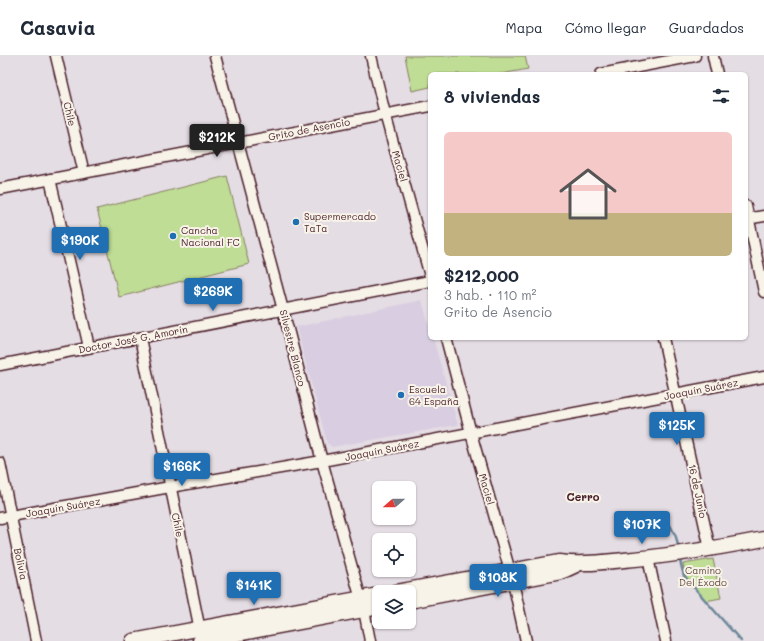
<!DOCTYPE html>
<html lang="es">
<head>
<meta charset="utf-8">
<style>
  body { margin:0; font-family:Mali,sans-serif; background:#f2f2f3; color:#1f2937; height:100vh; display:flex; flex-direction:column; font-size:15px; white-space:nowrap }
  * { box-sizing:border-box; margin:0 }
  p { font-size:13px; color:#747a83 }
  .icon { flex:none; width:22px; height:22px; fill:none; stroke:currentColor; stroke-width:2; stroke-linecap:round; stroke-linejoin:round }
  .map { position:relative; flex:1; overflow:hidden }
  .sheet { position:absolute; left:428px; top:16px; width:320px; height:268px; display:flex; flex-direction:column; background:#fff; border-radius:6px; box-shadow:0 1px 3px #0004 }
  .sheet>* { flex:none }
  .needle { width:26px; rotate:250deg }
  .controls { position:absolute; left:372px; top:425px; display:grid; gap:8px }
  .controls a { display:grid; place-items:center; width:44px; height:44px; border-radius:6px; background:#fff; box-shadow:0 1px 3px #0004; font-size:20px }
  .price { position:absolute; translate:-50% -34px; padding:0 9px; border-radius:4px; background:#1f6fb2; color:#fff; font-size:13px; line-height:26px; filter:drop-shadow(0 1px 2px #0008) }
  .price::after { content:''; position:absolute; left:50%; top:24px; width:12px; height:9px; margin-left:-6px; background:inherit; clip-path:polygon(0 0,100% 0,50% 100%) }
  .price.active { background:#222; color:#fff }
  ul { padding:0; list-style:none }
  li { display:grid; align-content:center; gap:8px; height:212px; padding:0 16px }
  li+li { border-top:1px solid #e0e1e3 }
  li span { display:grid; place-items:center; height:124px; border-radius:6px; color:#555 }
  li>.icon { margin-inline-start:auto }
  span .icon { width:72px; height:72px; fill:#fffc; stroke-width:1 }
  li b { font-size:17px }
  h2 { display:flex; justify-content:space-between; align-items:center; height:48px; padding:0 16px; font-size:17px }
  header { display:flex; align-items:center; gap:24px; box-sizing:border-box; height:56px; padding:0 20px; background:#fff; border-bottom:1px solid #e0e1e3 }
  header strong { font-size:19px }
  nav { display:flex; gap:22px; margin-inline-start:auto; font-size:14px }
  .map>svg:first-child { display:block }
  .built { fill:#d9cee1 }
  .green { fill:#bfdd95; stroke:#847e60 }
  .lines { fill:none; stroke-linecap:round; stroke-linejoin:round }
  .stream { stroke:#6c8799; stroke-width:2.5 }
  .street-casing { stroke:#4a1f2b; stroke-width:13 }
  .secondary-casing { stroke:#4a1f2b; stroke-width:17 }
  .street { stroke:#f7f3e8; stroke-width:10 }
  .secondary { stroke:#f7f3e8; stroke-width:14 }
  .poi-dot { fill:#1f6fb2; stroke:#f7f3e8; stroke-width:1.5 }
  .labels { text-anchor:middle; stroke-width:4; stroke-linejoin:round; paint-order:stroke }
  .street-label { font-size:10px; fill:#4a1f2b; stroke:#f7f3e8 }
  .poi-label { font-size:10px; fill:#4a1f2b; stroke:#f7f3e8; text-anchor:start }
  .park-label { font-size:10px; fill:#674e46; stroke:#f7f3e8 }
  .neighbourhood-label { font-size:11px; font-weight:bold; fill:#4a1f2b; stroke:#f7f3e8 }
</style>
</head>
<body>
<header>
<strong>Casavia</strong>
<nav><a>Mapa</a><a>Cómo llegar</a><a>Guardados</a></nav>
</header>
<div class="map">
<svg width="764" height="585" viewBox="0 0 764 585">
  <rect width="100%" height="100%" fill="#e5dde4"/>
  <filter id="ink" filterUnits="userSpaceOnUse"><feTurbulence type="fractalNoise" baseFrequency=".025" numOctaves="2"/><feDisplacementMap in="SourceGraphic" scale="8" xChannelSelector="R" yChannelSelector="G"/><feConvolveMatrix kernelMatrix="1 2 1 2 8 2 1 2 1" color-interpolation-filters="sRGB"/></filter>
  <g filter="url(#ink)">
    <polygon class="built" points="422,244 430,273 430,282 433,282 458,369 332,391 327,387 296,271"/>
    <g class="green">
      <polygon points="405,0 525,0 528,13 501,18 430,18 430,31 412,35"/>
      <polygon points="227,120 249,208 119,241 97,153"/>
      <polygon points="713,503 721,542 705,545 685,519 683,508"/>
    </g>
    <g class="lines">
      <g class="stream">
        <polyline points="670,469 676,481 678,490"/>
        <polyline points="680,505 684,520 741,585"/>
      </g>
      <defs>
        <g id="street">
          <polyline points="56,0 84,117"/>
          <polyline points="215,0 283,254 322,405 364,554 370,585"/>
          <polyline points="371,0 385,58 430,220"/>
          <polyline points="713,0 717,18"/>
          <polyline points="601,18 695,0"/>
          <polyline points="50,123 89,291"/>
          <polyline points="0,133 430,50"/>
          <polyline points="746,150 764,236"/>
          <polyline points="746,163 764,160"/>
          <polyline points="140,282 201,579"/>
          <polyline points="446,282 471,377 513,526 526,585"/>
          <polyline points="663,282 710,493"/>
          <polyline points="0,309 430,225"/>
          <polyline points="0,407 36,585"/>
          <polyline points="0,462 170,431 322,405 764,321"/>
          <polyline points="648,502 666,585"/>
        </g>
        <g id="secondary">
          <path d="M396,536L559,506C581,509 602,506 624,504C671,500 717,492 764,483"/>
          <polyline points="409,545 561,516 576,509"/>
          <polyline points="133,585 379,539"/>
          <polyline points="200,585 379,551"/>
        </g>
      </defs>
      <use href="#street" class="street-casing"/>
      <use href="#secondary" class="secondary-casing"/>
      <use href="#street" class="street"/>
      <use href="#secondary" class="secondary"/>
    </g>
  </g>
  <g class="poi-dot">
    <circle cx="296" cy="166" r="4"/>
    <circle cx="173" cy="180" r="4"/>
    <circle cx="401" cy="339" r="4"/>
  </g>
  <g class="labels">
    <g class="street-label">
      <text transform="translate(70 58) rotate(76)" y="4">Chile</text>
      <text transform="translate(309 73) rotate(-11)" y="4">Grito de Asencio</text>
      <text transform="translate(400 110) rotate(74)" y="4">Maciel</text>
      <text transform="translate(133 283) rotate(-11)" y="4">Doctor José G. Amorín</text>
      <text transform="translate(293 292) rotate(76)" y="4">Silvestre Blanco</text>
      <text transform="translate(701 333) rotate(-11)" y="4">Joaquín Suárez</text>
      <text transform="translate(382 394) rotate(-11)" y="4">Joaquín Suárez</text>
      <text transform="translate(487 433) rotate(74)" y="4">Maciel</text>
      <text transform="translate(698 435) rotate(78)" y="4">16 de Junio</text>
      <text transform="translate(63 451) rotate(-10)" y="4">Joaquín Suárez</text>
      <text transform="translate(178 469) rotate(78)" y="4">Chile</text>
      <text transform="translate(21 508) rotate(78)" y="4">Bolivia</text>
    </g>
    <g class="poi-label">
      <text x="304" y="164">Supermercado<tspan x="304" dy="12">TaTa</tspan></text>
      <text x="181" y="178">Cancha<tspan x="181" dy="12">Nacional FC</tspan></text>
      <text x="409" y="337">Escuela<tspan x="409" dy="12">64 España</tspan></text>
    </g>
    <g class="park-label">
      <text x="703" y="518">Camino<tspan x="703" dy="12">Del Éxodo</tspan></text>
    </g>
    <g class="neighbourhood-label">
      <text x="583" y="445">Cerro</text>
    </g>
  </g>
</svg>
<div class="controls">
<a><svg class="needle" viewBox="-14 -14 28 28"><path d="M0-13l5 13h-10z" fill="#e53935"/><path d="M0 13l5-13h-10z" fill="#747a83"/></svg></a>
<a><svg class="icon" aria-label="locate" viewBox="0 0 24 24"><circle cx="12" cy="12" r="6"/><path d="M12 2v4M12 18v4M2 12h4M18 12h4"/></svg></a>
<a><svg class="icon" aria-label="layers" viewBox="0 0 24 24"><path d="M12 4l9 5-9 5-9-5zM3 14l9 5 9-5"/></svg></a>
</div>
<b class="price active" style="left:217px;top:102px">$212K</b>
<b class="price" style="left:80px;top:205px">$190K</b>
<b class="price" style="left:213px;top:256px">$269K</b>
<b class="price" style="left:677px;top:390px">$125K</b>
<b class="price" style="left:182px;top:431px">$166K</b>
<b class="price" style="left:642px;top:489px">$107K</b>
<b class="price" style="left:498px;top:542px">$108K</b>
<b class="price" style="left:254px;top:550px">$141K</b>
<section class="sheet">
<h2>8 viviendas<svg class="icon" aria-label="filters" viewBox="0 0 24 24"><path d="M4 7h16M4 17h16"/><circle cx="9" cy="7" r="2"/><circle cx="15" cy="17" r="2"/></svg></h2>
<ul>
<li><span style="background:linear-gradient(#f6c9c9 65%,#c2b280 0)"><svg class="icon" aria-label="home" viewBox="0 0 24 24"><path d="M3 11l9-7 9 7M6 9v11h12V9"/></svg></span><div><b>$212,000</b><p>3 hab. · 110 m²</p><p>Grito de Asencio</p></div></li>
</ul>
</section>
</div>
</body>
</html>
